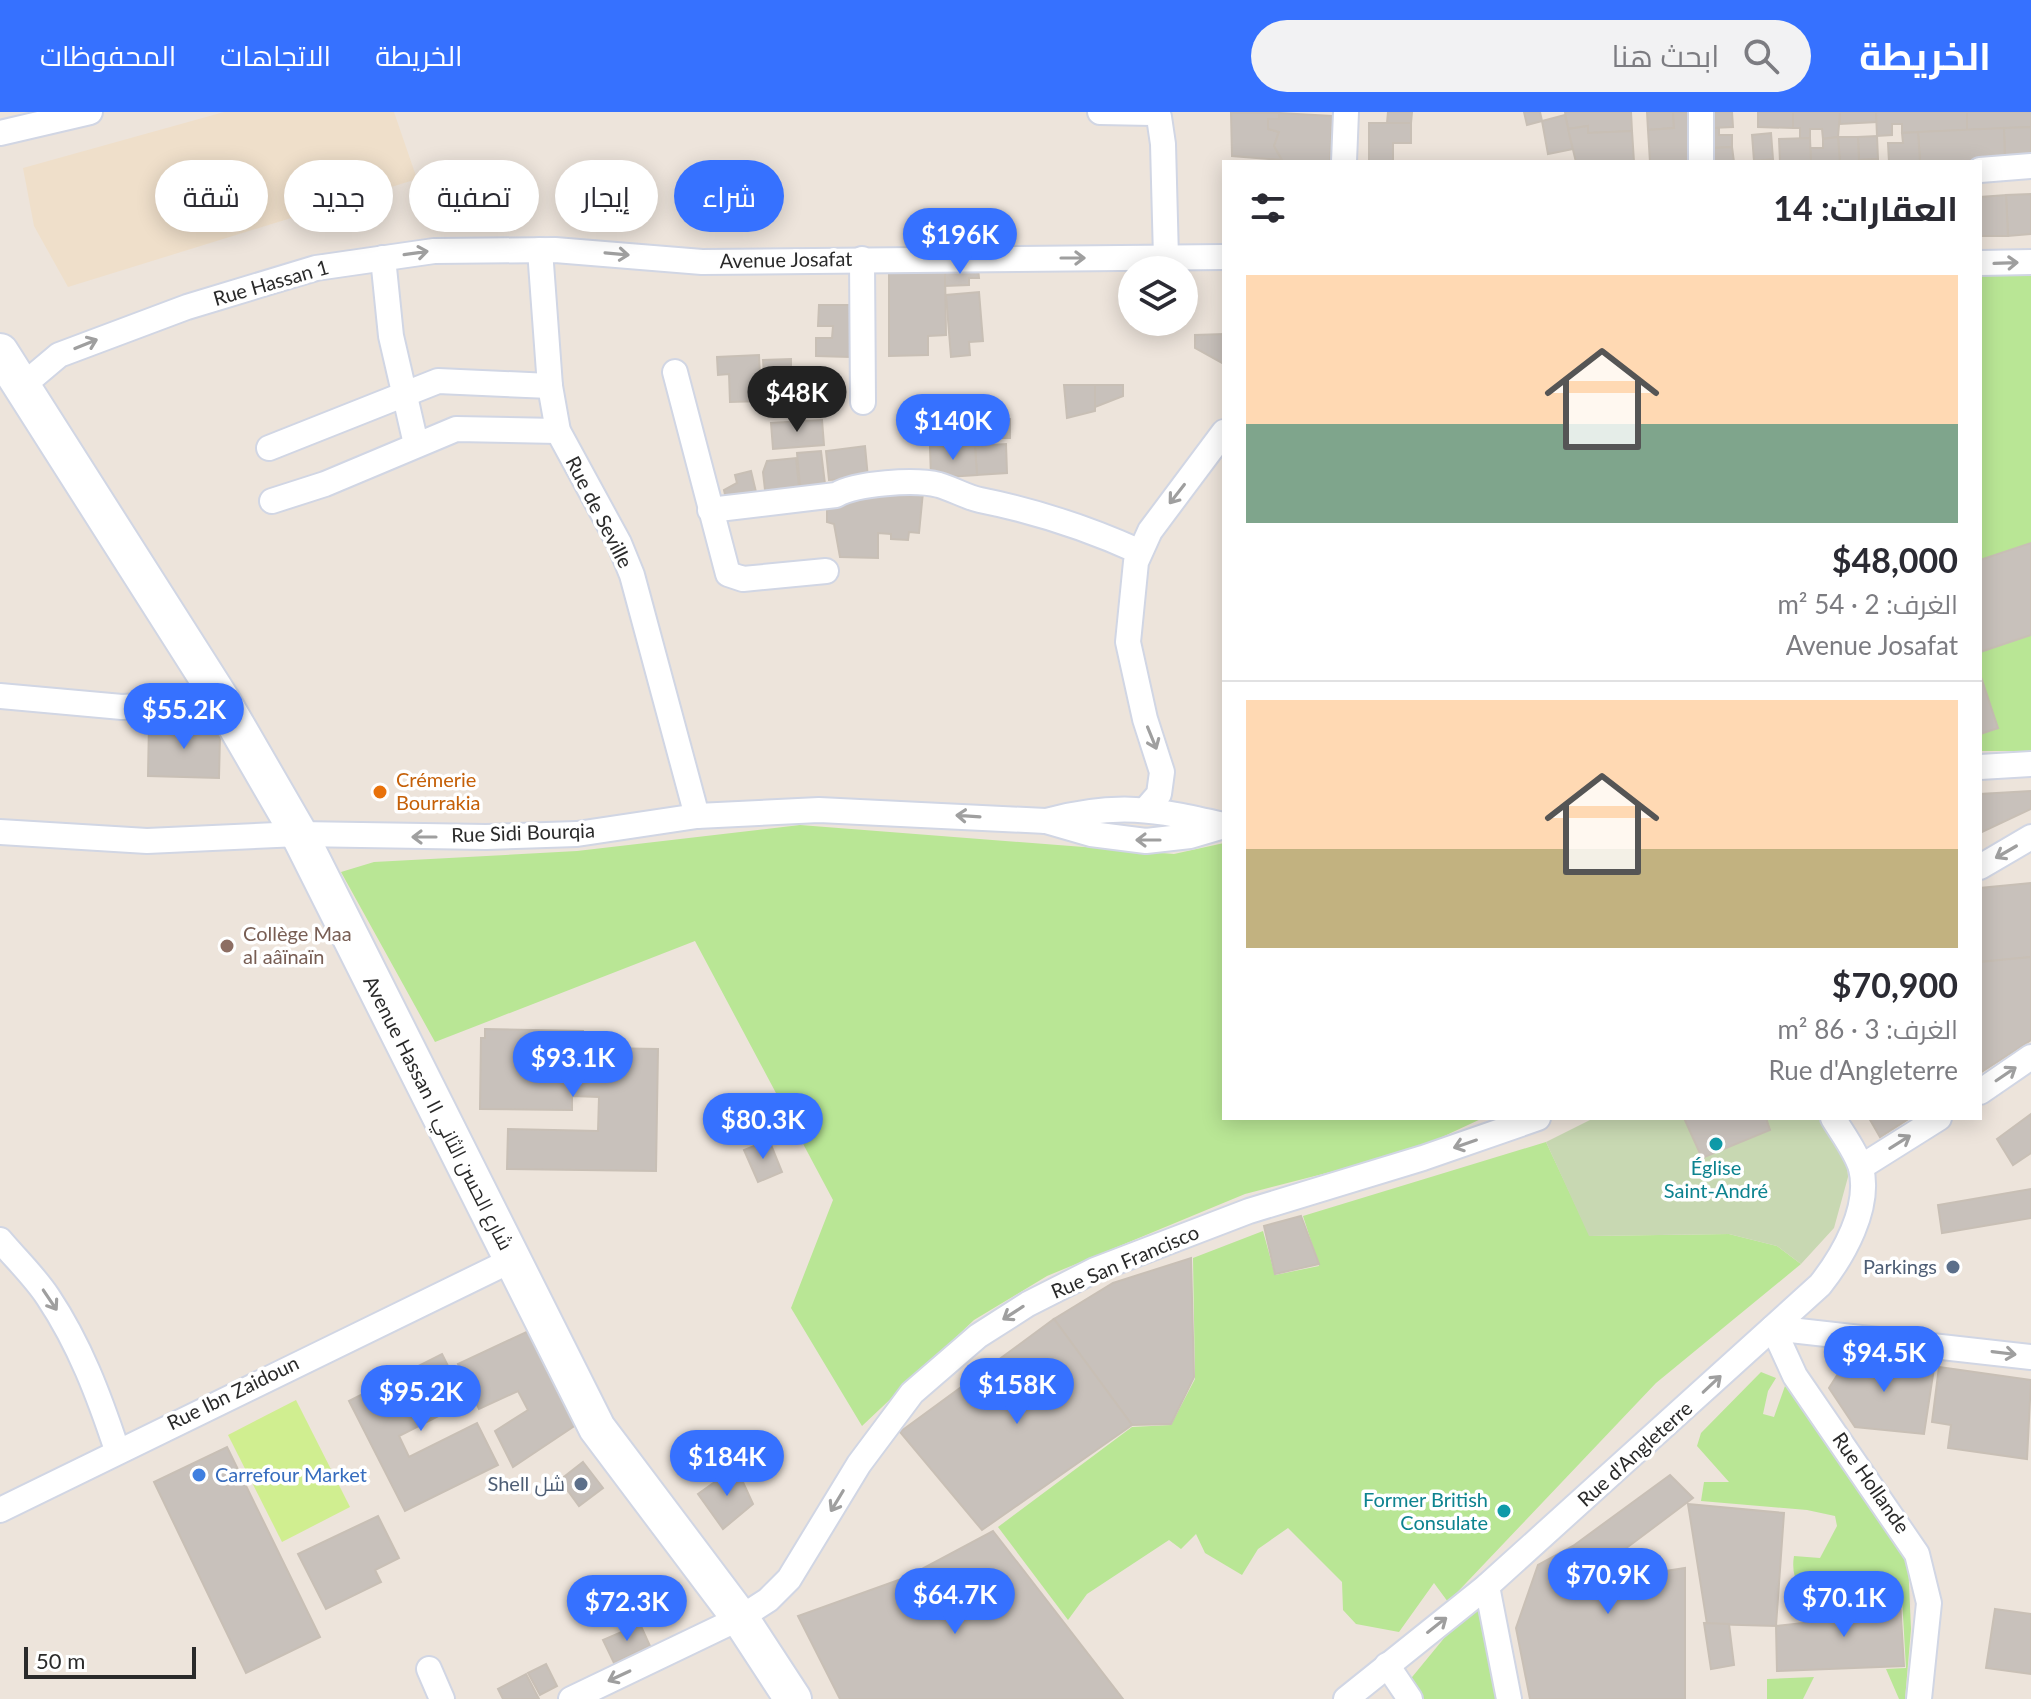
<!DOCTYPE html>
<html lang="ar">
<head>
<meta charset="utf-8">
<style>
  body { margin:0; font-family:Lato,Cairo,sans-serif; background:#f2f2f3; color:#2b2b33; direction:rtl; height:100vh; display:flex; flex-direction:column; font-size:30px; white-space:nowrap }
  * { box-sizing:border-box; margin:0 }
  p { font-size:26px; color:#7c7c81 }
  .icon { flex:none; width:44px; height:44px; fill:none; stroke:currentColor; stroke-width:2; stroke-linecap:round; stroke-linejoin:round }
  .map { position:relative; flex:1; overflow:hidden; direction:ltr }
  .sheet { position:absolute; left:1222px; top:48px; width:760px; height:960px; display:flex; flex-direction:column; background:#fff; border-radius:0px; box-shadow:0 4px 20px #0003; direction:rtl }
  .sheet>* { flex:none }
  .banner { position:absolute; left:24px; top:48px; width:760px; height:72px; direction:rtl; display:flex; gap:16px }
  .controls { position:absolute; left:1118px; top:144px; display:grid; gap:16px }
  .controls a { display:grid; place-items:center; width:80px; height:80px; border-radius:50%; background:#fff; box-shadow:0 4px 20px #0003; font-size:40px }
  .scale { position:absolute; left:24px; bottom:20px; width:172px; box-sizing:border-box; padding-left:8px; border:4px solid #2a2a2a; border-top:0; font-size:22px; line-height:28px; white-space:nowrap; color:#2a2a2a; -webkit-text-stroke:6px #fff; paint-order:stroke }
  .price { position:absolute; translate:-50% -68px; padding:0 18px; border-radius:28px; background:#3671ff; color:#fff; font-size:26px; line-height:52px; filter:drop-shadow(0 2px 4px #0008) }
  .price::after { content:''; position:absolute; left:50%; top:48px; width:24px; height:18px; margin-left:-12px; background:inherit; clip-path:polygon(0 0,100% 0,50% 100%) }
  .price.current { background:#222; color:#fff }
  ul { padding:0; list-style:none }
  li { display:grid; align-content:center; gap:16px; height:424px; padding:0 24px }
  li+li { border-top:2px solid #e1e1e2 }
  li span { display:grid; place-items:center; height:248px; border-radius:0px; color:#555 }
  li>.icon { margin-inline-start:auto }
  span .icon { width:144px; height:144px; fill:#fffc; stroke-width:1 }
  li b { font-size:34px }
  h2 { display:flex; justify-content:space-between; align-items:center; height:96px; padding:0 24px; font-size:34px }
  .chip { padding:0 28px; border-radius:36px; background:#fff; box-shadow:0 4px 20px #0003; font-size:28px; line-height:72px }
  .chip.current { background:#3671ff; color:#fff }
  header { display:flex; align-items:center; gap:48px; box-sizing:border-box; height:112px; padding:0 40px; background:#3671ff; color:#fff }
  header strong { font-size:38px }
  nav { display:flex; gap:44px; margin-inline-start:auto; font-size:28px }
  .search { width:560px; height:72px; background:#f2f2f3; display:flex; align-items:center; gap:20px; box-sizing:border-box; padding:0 28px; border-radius:44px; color:#7c7c81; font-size:30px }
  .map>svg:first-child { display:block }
  .education { fill:#efdfca }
  .green { fill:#b9e695 }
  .cemetery { fill:#c8d8b2 }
  .pitch { fill:#d0ee90 }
  .building { fill:#c8c1bb; stroke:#c8bfb5; stroke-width:2 }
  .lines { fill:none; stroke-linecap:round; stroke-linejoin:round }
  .street-casing { stroke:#d1d6e4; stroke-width:28 }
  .secondary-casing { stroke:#d1d6e4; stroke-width:40 }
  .street { stroke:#fff; stroke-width:24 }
  .secondary { stroke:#fff; stroke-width:36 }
  .oneway { stroke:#9f9f9f }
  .food-dot { fill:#e8710a; stroke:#fff; stroke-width:3 }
  .education-dot { fill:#8d6e63; stroke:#fff; stroke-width:3 }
  .culture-dot { fill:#0f9aa8; stroke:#fff; stroke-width:3 }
  .service-dot { fill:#5c6f8a; stroke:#fff; stroke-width:3 }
  .shop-dot { fill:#3f7fe0; stroke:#fff; stroke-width:3 }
  .labels { text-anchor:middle; stroke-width:7; stroke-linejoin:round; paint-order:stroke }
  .street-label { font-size:20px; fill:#2a2a2a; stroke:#fff }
  .food-label { font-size:20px; fill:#c56008; stroke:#fff; text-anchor:start }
  .education-label { font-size:20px; fill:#785e54; stroke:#fff; text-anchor:start }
  .culture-label { font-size:20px; fill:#0d838f; stroke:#fff }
  .service-label { font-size:20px; fill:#4e5e75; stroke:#fff; text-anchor:end }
  .shop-label { font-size:20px; fill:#366cbe; stroke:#fff; text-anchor:start }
</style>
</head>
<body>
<header>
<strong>الخريطة</strong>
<div class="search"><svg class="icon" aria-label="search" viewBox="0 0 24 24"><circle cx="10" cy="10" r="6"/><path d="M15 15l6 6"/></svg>ابحث هنا</div>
<nav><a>الخريطة</a><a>الاتجاهات</a><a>المحفوظات</a></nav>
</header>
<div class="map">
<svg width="2031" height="1587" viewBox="0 0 2031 1587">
  <rect width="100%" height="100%" fill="#ede4db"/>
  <polygon class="education" points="224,0 394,0 417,67 68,175 34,114 23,56"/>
  <g class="green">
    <polygon points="2031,160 2031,639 1980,639 1980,163"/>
    <polygon points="800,713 1174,742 1224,731 1224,1006 1483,1006 1412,1039 1245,1082 1047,1164 974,1208 862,1314 791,1196 833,1088 695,829 435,930 341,760 374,750 577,739"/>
    <polygon points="1546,1030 1590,1124 1729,1122 1777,1134 1801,1152 1656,1271 1448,1490 1434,1471 1399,1520 1356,1512 1343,1498 1342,1470 1288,1416 1258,1437 1242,1463 1205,1441 1196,1422 1181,1437 1169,1428 1087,1482 1068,1508 998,1415 1132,1315 1171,1313 1195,1267 1193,1146 1263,1119 1275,1163 1319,1154 1303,1104"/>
    <path d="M1761,1260L1776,1266L1768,1279L1763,1302L1774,1305L1785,1274L1803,1291L1908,1450L1911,1517L1905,1587H1899L1886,1557L1906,1556L1902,1486L1815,1490L1814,1498H1806C1802,1477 1790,1466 1794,1444L1820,1446L1837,1414L1835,1404L1807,1398L1701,1389L1704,1370H1729L1697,1334L1701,1321Z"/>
    <polygon points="1487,1474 1503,1587 1419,1587 1408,1570"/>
    <polygon points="1814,1565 1803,1587 1767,1587 1767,1567"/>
  </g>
  <polygon class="cemetery" points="1594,1006 1820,1006 1847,1051 1848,1065 1834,1116 1801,1152 1777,1134 1729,1122 1589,1124 1546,1030"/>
  <polygon class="pitch" points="296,1288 350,1395 282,1430 228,1323"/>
  <g class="building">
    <polygon points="1388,0 1412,0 1411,11 1387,11"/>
    <polygon points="1524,0 1540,0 1542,9 1527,13"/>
    <polygon points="1565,0 1631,0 1632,19 1588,21 1588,14 1568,17"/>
    <polygon points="1647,0 1673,0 1674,16 1648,18"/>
    <polygon points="1673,0 1697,0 1696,50 1650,50 1648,18 1674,16"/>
    <polygon points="1711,0 1732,0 1733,15 1711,16"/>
    <polygon points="1758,0 1793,0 1793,16 1758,15"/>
    <polygon points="1793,0 1840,0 1838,25 1823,27 1822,17 1810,17 1810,26 1800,27 1800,16 1793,16"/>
    <polygon points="1840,0 1876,0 1877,10 1840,12"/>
    <polygon points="1876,0 1967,0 1967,18 1902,21 1902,12 1892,12 1892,23 1877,24"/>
    <polygon points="1967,0 2031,0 2031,15 1967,18"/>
    <polygon points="1231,1 1279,1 1279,7 1268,7 1268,17 1279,20 1274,34 1282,48 1232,44"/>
    <polygon points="1279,1 1332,4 1330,50 1270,50 1282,48 1274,34 1279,20 1268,17 1268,7 1279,7"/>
    <polygon points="1565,3 1573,37 1548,42 1542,9"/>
    <polygon points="1369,11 1411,11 1411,31 1393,31 1393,50 1369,50"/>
    <polygon points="1588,14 1588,21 1632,19 1634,50 1576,50 1568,17"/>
    <polygon points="2031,15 2031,48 2005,49 2004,16"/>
    <polygon points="1711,16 1719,16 1719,23 1732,23 1732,35 1712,36"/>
    <polygon points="2004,16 2005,49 1920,50 1918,20"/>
    <polygon points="1918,20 1920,50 1889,50 1888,31 1903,31 1902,21"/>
    <polygon points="1771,21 1773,47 1754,49 1752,23"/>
    <polygon points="1877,24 1878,47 1859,48 1858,25"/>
    <polygon points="1838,25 1858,25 1859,48 1878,47 1878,50 1840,50"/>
    <polygon points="1838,25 1840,50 1811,50 1810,36 1823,36 1823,27"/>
    <polygon points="1810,26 1811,50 1780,50 1779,27"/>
    <polygon points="1732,35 1734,50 1712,50 1712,36"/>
    <polygon points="2031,82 2031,122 2008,124 2006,83"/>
    <polygon points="2006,83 2008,124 1980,124 1980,85"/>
    <polygon points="889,156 945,157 946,223 928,224 928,243 889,244"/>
    <polygon points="978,156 979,166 969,166 969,173 945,174 945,157"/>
    <polygon points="979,180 983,229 969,230 970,243 951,245 946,183"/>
    <polygon points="819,193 851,193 850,245 816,244 816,226 832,226 833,214 818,214"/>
    <polygon points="1224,222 1224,252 1195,236 1195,223"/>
    <polygon points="759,243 761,289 730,290 729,262 718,263 717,245"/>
    <polygon points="791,247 791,273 808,272 809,288 777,289 777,263 764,263 763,248"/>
    <polygon points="1064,273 1095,273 1095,299 1067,306"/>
    <polygon points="1095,273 1123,273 1123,284 1095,295"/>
    <rect x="971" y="307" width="39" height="19"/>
    <polygon points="822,308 824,333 773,337 771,311"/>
    <polygon points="1006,332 1007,361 977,363 975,334"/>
    <polygon points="865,334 868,366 829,368 826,339"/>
    <polygon points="975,334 977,363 931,366 930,335"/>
    <polygon points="821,339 825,372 800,374 797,341"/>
    <polygon points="796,346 799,375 766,387 763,360 767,349"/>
    <polygon points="751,359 756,380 726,387 724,378 737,371 735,363"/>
    <polygon points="851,379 923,380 919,421 909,420 908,428 891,427 891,422 878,421 878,446 840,445 834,412 827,410 827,388"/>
    <polygon points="2031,431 2031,523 1980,540 1980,448"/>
    <polygon points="1980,562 1998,616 1980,622"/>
    <polygon points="149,611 215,614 220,623 219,666 148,664"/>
    <polygon points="2031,679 2031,697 1980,721 1980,682"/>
    <polygon points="2031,771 2031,845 1980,850 1980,776"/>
    <polygon points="2031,845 2031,928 1980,961 1980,850"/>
    <polygon points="485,917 583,919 583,928 599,928 599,936 658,937 656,1059 507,1057 508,1017 598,1019 599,985 572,984 572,998 480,997 481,926 485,926"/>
    <polygon points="2031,1002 2031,1041 2013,1053 1997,1027"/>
    <polygon points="1684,1006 1766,1006 1770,1018 1702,1046"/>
    <polygon points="1869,1006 1910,1006 1880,1025"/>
    <polygon points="769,1028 782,1060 758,1070 744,1038"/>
    <polygon points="2031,1077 2031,1106 1942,1121 1938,1093"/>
    <polygon points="1301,1104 1319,1152 1275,1162 1264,1114"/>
    <polygon points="1191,1146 1194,1265 1171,1312 1132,1313 1054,1207 1113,1171"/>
    <polygon points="1054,1207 1132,1313 982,1418 900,1320"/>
    <polygon points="535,1216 579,1311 513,1355 495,1319 528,1298 518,1279 479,1297 458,1252"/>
    <polygon points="442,1242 466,1290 399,1324 409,1345 477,1311 498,1353 405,1399 349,1289"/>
    <polygon points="1850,1243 1934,1256 1924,1322 1855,1315 1829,1276"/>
    <polygon points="1939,1255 2031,1268 2027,1347 1948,1336 1951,1313 1932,1310"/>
    <polygon points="227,1335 320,1525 246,1561 154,1370"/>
    <polygon points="583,1350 603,1376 579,1394 560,1368"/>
    <polygon points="736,1355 753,1392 723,1417 698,1382"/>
    <polygon points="1670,1363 1693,1386 1577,1473 1685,1456 1685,1587 1530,1587 1516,1516 1538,1453 1573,1434"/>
    <polygon points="1688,1392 1784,1401 1776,1514 1707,1512"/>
    <polygon points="378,1404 399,1446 375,1458 381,1470 326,1497 298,1442"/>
    <polygon points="993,1419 1123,1587 840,1587 798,1504 907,1465"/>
    <polygon points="1900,1489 1904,1554 1777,1559 1776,1514 1822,1509 1822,1493"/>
    <polygon points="1995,1497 2031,1502 2031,1562 1986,1556"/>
    <polygon points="1704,1511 1729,1512 1734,1553 1711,1557"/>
    <polygon points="640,1512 650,1534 614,1551 603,1528"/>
    <polygon points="546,1552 557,1574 540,1583 528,1561"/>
    <polygon points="526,1562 539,1587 503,1587 498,1577"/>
  </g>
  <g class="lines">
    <defs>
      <g id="street">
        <polyline points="1100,0 1152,1 1159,5 1163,32 1166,146"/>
        <polyline points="0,21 90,0"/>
        <polyline points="1344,50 1346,0"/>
        <polyline points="1701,50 1701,0"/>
        <polyline points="1980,58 2031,54"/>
        <polyline points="540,138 550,274 558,319 619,431 632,463 697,704"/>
        <polyline points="383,146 391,224 416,332"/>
        <polyline points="862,147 863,290"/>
        <polyline points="1980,151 2031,150"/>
        <polyline points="675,260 728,462 743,467 826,459"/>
        <polyline points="21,275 59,243 187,195 316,156 434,139 555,138 702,150 1224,145"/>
        <polyline points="269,336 438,269 550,274"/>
        <polyline points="272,389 325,372 456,317 558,319"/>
        <path d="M710,398L836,383C856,371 915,367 939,373C953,377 966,385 980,388C1035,399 1087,416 1138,439"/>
        <polyline points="0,584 122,595 222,589"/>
        <polyline points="1980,655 2031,652"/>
        <polyline points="1146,697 1159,682 1162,660 1145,607 1128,530 1136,450 1150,419 1224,320"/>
        <path d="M1046,709C1117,690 1154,697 1224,713"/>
        <polyline points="0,720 147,729 299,722 486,725 577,722 697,704 819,698 1046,709 1091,722 1146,729 1190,724 1224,714"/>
        <polyline points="1980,755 2031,725"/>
        <polyline points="1980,980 2031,945"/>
        <polyline points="1861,1055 1939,1006"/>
        <path d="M0,1128C16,1147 35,1165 48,1185C80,1233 99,1284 117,1338"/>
        <polyline points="1773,1216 1795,1264 1917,1442 1929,1491 1919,1587"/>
        <polyline points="1773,1216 2031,1245"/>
        <polyline points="0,1398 512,1148"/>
        <polyline points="1487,1474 1509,1587"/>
        <polyline points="1387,1553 1410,1587"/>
        <polyline points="429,1557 442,1587"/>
        <polyline points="571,1587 740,1506 768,1488 789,1467 859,1352 912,1281 978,1224 1028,1192 1095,1158 1249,1099 1423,1046 1538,1006"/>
        <path d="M1346,1587L1487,1474L1820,1173C1843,1144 1871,1096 1861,1056C1856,1039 1842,1021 1833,1006"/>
      </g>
      <polyline id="secondary" points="0,240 222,589 299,722 597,1316 740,1506 793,1587"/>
    </defs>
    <use href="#street" class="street-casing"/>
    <use href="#secondary" class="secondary-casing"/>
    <use href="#street" class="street"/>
    <use href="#secondary" class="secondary"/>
  </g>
  <defs><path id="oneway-shaft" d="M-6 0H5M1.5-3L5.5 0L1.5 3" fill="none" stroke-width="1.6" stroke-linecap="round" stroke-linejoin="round" transform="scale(2)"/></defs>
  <g class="oneway">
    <use href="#oneway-shaft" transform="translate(416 141) rotate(-8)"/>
    <use href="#oneway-shaft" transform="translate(617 142) rotate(5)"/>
    <use href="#oneway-shaft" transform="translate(1073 146)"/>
    <use href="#oneway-shaft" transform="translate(2006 151) rotate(-2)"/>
    <use href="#oneway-shaft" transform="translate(86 232) rotate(-22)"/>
    <use href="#oneway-shaft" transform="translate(1177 382) rotate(128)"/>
    <use href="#oneway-shaft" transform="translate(1152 626) rotate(68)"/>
    <use href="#oneway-shaft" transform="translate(968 704) rotate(-176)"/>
    <use href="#oneway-shaft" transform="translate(424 725) rotate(-180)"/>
    <use href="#oneway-shaft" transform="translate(1148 728) rotate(180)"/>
    <use href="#oneway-shaft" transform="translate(2006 740) rotate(150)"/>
    <use href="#oneway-shaft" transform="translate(2006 962) rotate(-34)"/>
    <use href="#oneway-shaft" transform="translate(1900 1030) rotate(-32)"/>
    <use href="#oneway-shaft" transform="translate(1465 1032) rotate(161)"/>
    <use href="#oneway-shaft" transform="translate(50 1188) rotate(56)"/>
    <use href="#oneway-shaft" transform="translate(1013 1201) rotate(147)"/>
    <use href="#oneway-shaft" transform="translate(2004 1241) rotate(7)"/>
    <use href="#oneway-shaft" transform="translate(1712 1272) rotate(-43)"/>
    <use href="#oneway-shaft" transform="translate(837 1389) rotate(121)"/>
    <use href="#oneway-shaft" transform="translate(1437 1513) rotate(-38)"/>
    <use href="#oneway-shaft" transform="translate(619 1564) rotate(155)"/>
  </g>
  <circle class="food-dot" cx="380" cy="680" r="8"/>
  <circle class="education-dot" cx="227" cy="834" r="8"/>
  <g class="culture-dot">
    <circle cx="1716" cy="1032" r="8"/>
    <circle cx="1504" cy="1399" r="8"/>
  </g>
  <g class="service-dot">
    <circle cx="1953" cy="1155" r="8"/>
    <circle cx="581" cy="1372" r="8"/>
  </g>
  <circle class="shop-dot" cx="199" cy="1363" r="8"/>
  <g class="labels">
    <g class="street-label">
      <text transform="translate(786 148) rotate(-1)" y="7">Avenue Josafat</text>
      <text transform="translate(271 171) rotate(-16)" y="7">Rue Hassan 1</text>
      <text transform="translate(599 400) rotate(63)" y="7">Rue de Seville</text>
      <text transform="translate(523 721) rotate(-2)" y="7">Rue Sidi Bourqia</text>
      <text transform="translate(438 1001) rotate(63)" y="7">Avenue Hassan II شارع الحسن الثاني</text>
      <text transform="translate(1125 1150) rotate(-23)" y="7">Rue San Francisco</text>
      <text transform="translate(233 1281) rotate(-26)" y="7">Rue Ibn Zaidoun</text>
      <text transform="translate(1635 1342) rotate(-42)" y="7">Rue d'Angleterre</text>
      <text transform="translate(1871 1371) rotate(55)" y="7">Rue Hollande</text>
    </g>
    <g class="food-label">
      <text x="396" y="675">Crémerie<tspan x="396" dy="23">Bourrakia</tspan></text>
    </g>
    <g class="education-label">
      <text x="243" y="829">Collège Maa<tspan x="243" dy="23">al aâïnaïn</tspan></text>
    </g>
    <g class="culture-label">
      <text x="1716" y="1063">Église<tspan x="1716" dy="23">Saint-André</tspan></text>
      <text x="1488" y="1395" text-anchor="end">Former British<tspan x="1488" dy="23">Consulate</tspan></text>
    </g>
    <g class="service-label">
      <text x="1937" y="1162">Parkings</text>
      <text x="565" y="1379">Shell شل</text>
    </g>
    <g class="shop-label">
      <text x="215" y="1370">Carrefour Market</text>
    </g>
  </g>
</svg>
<div class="controls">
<a><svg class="icon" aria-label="layers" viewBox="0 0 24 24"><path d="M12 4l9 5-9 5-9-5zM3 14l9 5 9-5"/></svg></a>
</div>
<div class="scale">50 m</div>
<b class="price" style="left:960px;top:164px">$196K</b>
<b class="price current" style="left:797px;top:322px">$48K</b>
<b class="price" style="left:953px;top:350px">$140K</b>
<b class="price" style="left:184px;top:639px">$55.2K</b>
<b class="price" style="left:573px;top:987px">$93.1K</b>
<b class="price" style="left:763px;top:1049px">$80.3K</b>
<b class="price" style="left:1884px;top:1282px">$94.5K</b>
<b class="price" style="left:1017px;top:1314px">$158K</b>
<b class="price" style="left:421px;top:1321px">$95.2K</b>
<b class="price" style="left:727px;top:1386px">$184K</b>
<b class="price" style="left:1608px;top:1504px">$70.9K</b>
<b class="price" style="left:955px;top:1524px">$64.7K</b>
<b class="price" style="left:1844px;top:1527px">$70.1K</b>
<b class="price" style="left:627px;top:1531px">$72.3K</b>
<div class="banner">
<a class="chip current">شراء</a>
<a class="chip">إيجار</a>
<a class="chip">تصفية</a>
<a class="chip">جديد</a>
<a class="chip">شقة</a>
</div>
<section class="sheet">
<h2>العقارات: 14<svg class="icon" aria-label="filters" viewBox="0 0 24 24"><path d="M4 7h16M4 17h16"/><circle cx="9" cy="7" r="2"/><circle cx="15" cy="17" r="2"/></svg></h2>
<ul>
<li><span style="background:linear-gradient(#ffd9b3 60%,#7fa58c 0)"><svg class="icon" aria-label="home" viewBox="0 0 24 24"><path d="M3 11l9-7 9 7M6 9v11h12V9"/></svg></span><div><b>$48,000</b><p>الغرف: 2 · 54 m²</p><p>Avenue Josafat</p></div></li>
<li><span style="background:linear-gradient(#ffd9b3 60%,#c2b280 0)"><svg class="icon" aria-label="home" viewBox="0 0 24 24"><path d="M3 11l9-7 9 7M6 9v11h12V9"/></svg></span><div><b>$70,900</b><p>الغرف: 3 · 86 m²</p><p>Rue d'Angleterre</p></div></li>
</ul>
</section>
</div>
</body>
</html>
